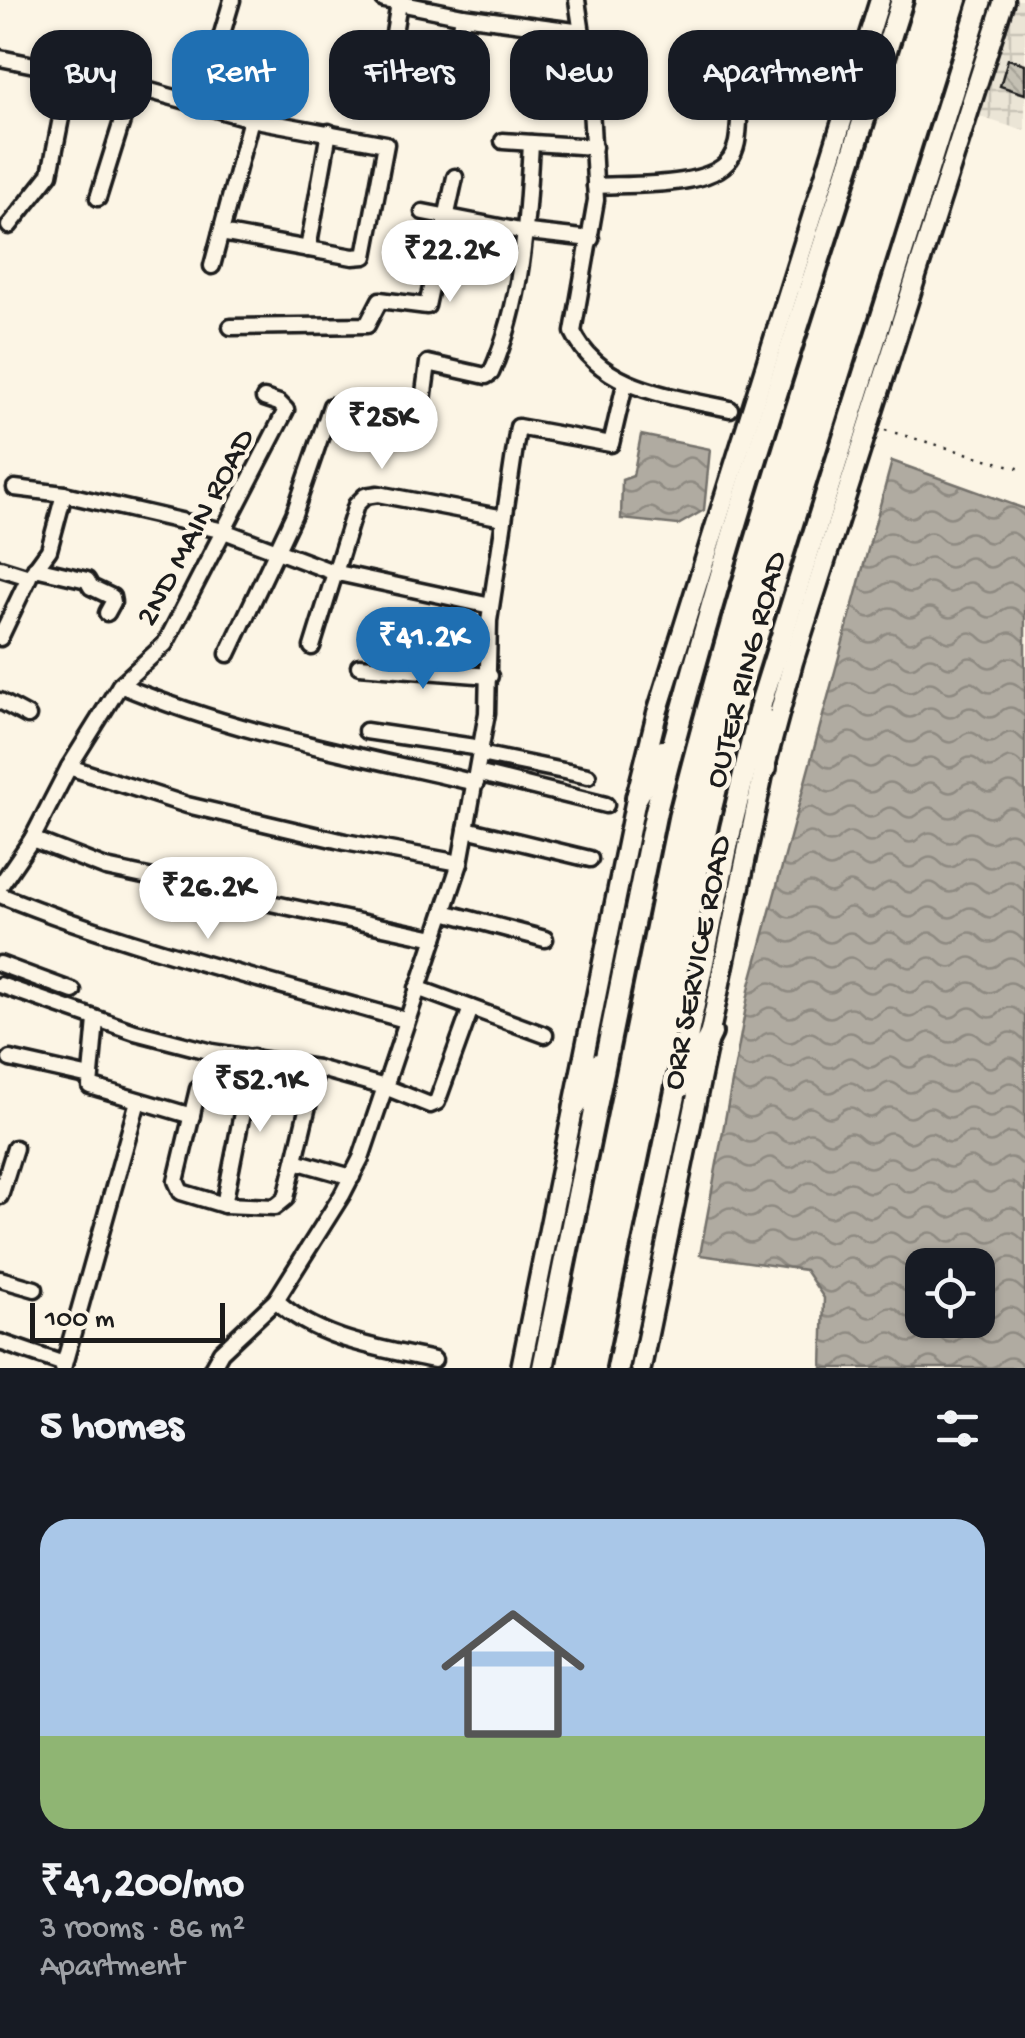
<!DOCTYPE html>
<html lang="en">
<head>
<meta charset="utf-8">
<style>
  body { margin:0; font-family:"Gochi Hand",sans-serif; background:#20242c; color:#f1f3f6; height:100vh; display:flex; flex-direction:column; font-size:38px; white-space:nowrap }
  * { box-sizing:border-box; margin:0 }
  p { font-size:32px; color:#9ea1a6 }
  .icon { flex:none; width:55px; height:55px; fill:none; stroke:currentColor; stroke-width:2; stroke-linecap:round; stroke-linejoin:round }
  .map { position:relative; height:1368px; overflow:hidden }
  .details { display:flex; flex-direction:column; background:#171b24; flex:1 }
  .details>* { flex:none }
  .top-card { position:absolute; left:30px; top:30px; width:965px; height:90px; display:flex; gap:20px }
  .fabs { position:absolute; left:905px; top:1248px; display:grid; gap:20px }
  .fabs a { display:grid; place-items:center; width:90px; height:90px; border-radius:20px; background:#171b24; box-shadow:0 2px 8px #0004; font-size:50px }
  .scale { position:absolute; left:30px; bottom:25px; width:195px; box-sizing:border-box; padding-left:10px; border:5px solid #1c1c1c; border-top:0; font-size:28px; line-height:35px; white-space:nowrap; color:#1c1c1c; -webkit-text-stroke:8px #fcf5e5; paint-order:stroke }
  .price { position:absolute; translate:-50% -85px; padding:0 22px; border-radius:35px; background:#fff; color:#222; font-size:32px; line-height:65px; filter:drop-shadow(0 2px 5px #0008) }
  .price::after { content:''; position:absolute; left:50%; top:60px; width:30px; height:22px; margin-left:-15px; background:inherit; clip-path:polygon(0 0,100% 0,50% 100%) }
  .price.selected { background:#1f6fb2; color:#fff }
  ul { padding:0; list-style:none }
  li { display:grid; align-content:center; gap:20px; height:530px; padding:0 40px }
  li span { display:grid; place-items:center; height:310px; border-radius:30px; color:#555 }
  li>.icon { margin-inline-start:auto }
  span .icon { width:180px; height:180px; fill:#fffc; stroke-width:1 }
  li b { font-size:42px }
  h2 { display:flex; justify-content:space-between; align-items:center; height:120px; padding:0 40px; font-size:42px }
  .tag { padding:0 35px; border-radius:30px; background:#171b24; box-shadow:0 2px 8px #0004; font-size:35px; line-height:90px }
  .tag.selected { background:#1f6fb2; color:#fff }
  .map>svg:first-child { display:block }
  .industrial { fill:url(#industrial-grid) }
  .water { fill:url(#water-waves); stroke:#75726c; stroke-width:2.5; fill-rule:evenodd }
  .building { fill:url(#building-back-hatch); stroke:#1c1c1c; stroke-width:2.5 }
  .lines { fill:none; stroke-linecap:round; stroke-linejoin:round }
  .minor-casing { stroke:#1c1c1c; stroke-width:21 }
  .major-casing { stroke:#1c1c1c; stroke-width:25 }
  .highway-casing { stroke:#1c1c1c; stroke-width:28 }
  .path { stroke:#1c1c1c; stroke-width:2.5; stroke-dasharray:2.5 8; stroke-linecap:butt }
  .minor { stroke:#fcf5e5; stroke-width:14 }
  .major { stroke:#fcf5e5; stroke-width:18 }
  .highway { stroke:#fcf5e5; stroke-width:20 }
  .labels { text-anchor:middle; stroke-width:9; stroke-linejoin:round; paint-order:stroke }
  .street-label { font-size:32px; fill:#1c1c1c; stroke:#fcf5e5 }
</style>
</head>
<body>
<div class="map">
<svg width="1025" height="1368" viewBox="0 0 1025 1368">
  <defs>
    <pattern id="industrial-grid" width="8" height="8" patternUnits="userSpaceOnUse" patternTransform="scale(2.5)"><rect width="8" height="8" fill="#ebe5d6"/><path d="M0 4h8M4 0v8" fill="none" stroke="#c9c4b7"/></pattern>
    <pattern id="water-waves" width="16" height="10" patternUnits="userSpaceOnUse" patternTransform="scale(2.5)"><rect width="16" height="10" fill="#b0aba1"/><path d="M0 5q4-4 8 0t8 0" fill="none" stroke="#8e8a82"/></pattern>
    <pattern id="building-back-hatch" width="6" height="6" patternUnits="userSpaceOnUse" patternTransform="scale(2.5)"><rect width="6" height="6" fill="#c4c0b3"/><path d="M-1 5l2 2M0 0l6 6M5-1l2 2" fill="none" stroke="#a8a499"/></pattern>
  </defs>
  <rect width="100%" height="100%" fill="#fcf5e5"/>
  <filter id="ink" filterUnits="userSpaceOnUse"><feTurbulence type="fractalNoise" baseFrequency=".01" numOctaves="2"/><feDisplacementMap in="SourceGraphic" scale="20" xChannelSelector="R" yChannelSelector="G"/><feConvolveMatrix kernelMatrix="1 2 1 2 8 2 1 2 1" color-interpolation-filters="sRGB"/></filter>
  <g filter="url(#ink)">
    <polygon class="industrial" points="1013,0 1025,0 1025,131 977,116"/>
    <g class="water">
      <polygon points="641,435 710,449 704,510 678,525 621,519 622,480 633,476"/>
      <path d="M892,461L1025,509V1368H822L824,1298L805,1270L700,1255L750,985ZM978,1265V1320H922V1265Z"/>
    </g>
    <polygon class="building" points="1008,59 1025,64 1025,94 1000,86"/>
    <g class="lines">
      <defs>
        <g id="minor">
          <polyline points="384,0 463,16 582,32"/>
          <path d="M577,0L590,88L596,200L573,332C601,391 674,396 730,409"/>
          <polyline points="0,58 118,82 251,119 386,144 365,256 353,257 221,233"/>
          <polyline points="385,87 399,3"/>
          <polyline points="449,102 463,16"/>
          <polyline points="201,105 232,0"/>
          <polyline points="503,141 594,147"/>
          <path d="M595,186C628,184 710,189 730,159C738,148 738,135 739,122"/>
          <polyline points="98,198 133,86"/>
          <polyline points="423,212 520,231 591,239"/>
          <polyline points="9,226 50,174 70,72"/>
          <polyline points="308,249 329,132"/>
          <polyline points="212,266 251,119"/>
          <polyline points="231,327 367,325 380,300 427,306 455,177"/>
          <polyline points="15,488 64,494 224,531 333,572 491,606"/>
          <polyline points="0,568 29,577 0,638"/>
          <polyline points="35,568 87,580 91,587 112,597 113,602 107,613"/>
          <polyline points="33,572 49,550 64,494"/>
          <polyline points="312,647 356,505 365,496 378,494 504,518"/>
          <path d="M228,654L294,514L331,406L345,405L412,422L422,408L428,363L486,376L491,373C523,303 527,219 531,143"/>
          <polyline points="359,666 490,676"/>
          <path d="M120,685C234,733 356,755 476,783"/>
          <polyline points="0,701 28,716"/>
          <polyline points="366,731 481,748"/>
          <polyline points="480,754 588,776"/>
          <polyline points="69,767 187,805 345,842 460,863"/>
          <polyline points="477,773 606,805"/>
          <polyline points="466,829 590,859"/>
          <polyline points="32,839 106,868 435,938"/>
          <polyline points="0,886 32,839 69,767 120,685 165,644 286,410 279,403 264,398"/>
          <path d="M0,895C131,948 269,981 405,1020"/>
          <polyline points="444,912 545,939"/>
          <polyline points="0,964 73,991"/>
          <polyline points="0,985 135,1032 212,1052 317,1068 385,1087 460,863 487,713 489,621 518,427 611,444 625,384"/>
          <polyline points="417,988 545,1035"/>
          <polyline points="96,1020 90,1086 192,1116"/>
          <polyline points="10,1059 90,1077"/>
          <polyline points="198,1089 176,1181 181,1192 224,1205 275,1207 286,1198 317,1068"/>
          <polyline points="295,1161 352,1177"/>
          <polyline points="0,1196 15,1148"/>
          <polyline points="224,1205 253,1057"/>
          <polyline points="0,1279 35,1289"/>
          <path d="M276,1300C315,1339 382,1349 434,1360"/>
          <polyline points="0,1342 64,1364"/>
          <polyline points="63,1368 138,1101"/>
          <polyline points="212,1368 221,1352 276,1300 342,1195 361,1158 385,1087 430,1105 437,1102 471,1008"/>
        </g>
        <g id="major">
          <polyline points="521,1368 637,794 657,713 880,0"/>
          <polyline points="641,1368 763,774 793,662 1004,0"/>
        </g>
        <g id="highway">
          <polyline points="765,768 765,720"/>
          <polyline points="637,797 663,751"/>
          <polyline points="685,1085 711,1033"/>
          <polyline points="575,1107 598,1064"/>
          <path d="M543,1368L656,811C725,537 817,269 902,0"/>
          <polyline points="618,1368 731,828 762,700 981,0"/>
        </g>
      </defs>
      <use href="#minor" class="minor-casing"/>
      <use href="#major" class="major-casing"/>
      <use href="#highway" class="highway-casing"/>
      <polyline class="path" points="885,430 1025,470"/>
      <use href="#minor" class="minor"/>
      <use href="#major" class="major"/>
      <use href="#highway" class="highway"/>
    </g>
  </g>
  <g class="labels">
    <g class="street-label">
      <text transform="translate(193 526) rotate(-62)" y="11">2ND MAIN ROAD</text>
      <text transform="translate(743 669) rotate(-75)" y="11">OUTER RING ROAD</text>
      <text transform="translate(694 962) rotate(-79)" y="11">ORR SERVICE ROAD</text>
    </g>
  </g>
</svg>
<div class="fabs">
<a><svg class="icon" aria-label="locate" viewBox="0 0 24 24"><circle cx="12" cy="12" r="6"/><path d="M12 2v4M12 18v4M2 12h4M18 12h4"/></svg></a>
</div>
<div class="scale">100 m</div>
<b class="price" style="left:450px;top:305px">₹22.2K</b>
<b class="price" style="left:382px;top:472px">₹25K</b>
<b class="price selected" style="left:423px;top:692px">₹41.2K</b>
<b class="price" style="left:208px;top:942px">₹26.2K</b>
<b class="price" style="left:260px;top:1135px">₹52.1K</b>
<div class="top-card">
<a class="tag">Buy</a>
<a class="tag selected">Rent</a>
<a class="tag">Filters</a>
<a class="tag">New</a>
<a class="tag">Apartment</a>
</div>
</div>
<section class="details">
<h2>5 homes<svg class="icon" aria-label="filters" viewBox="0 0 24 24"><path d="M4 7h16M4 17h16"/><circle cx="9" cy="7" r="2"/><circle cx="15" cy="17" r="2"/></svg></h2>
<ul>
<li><span style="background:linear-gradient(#a9c7e8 70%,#8fb573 0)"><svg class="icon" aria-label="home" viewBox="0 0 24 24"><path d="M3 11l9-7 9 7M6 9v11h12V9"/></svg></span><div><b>₹41,200/mo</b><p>3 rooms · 86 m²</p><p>Apartment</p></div></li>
</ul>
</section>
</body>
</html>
